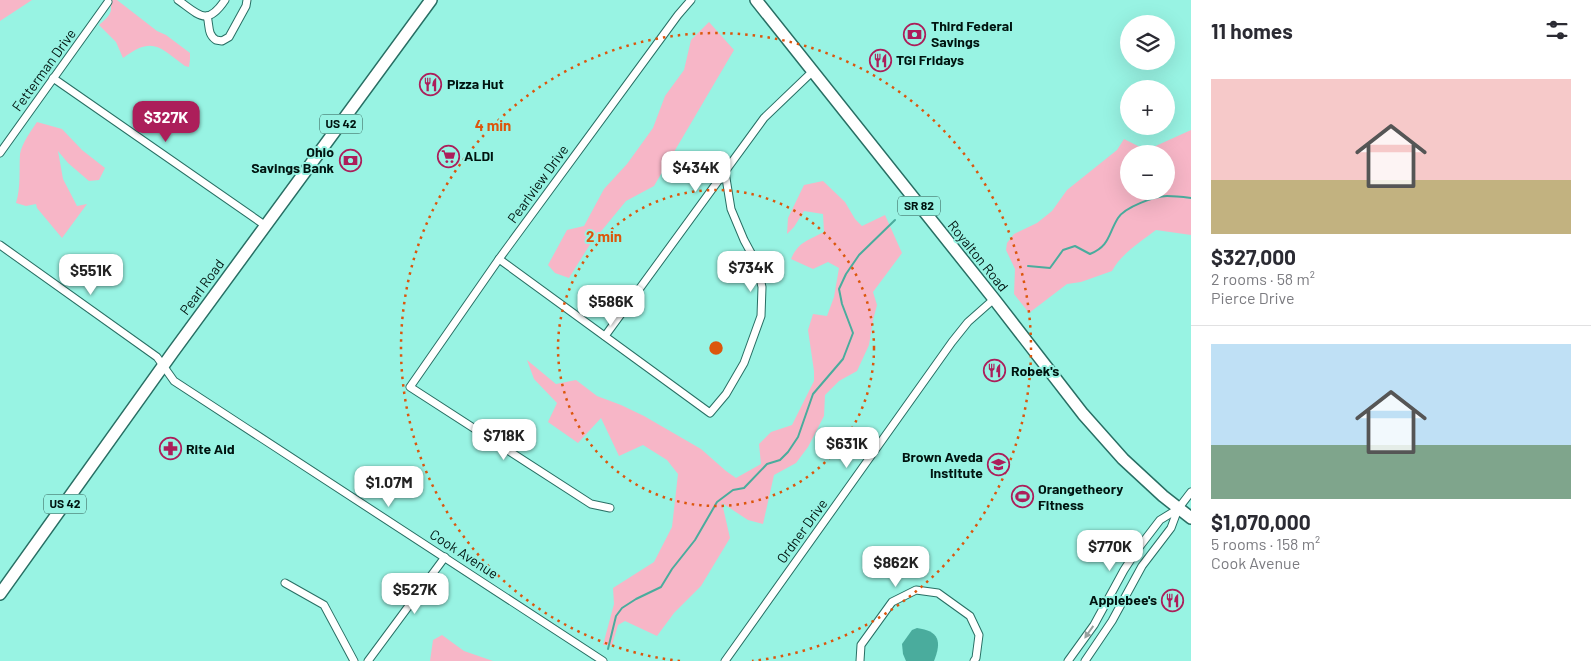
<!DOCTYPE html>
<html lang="en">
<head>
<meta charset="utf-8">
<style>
  body { margin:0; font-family:Barlow,sans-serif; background:#f2f2f3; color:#2b2b33; height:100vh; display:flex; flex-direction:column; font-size:19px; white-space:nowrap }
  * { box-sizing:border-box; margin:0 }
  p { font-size:16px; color:#7c7c81 }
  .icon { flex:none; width:28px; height:28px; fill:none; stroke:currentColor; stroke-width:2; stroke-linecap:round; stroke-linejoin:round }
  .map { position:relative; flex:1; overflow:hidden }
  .sheet { display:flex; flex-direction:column; background:#fff; width:400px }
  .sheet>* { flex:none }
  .controls { position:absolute; left:1120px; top:15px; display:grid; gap:10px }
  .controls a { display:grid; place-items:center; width:55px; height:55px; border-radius:50%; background:#fff; box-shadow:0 5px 20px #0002; font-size:25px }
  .price { position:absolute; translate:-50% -42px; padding:0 11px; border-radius:10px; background:#fff; color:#222; font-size:16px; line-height:32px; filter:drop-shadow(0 1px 2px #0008) }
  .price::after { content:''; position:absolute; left:50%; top:30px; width:15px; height:11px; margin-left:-8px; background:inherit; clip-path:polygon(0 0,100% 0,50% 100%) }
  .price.on { background:#ac1e5a; color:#fff }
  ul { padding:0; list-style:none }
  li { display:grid; align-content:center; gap:10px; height:265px; padding:0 20px }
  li+li { border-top:1px solid #e1e1e2 }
  li span { display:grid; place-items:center; height:155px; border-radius:0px; color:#555 }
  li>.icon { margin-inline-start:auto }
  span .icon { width:90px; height:90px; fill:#fffc; stroke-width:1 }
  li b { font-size:21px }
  h2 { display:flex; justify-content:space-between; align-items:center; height:60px; padding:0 20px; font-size:21px }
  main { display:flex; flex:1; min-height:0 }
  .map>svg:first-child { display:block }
  .green { fill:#f7b6c7; fill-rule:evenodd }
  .water { fill:#4aac9d }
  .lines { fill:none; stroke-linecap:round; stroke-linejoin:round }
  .stream { stroke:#4aac9d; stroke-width:2 }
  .minor-casing { stroke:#286f64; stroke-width:9 }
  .primary-casing { stroke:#286f64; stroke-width:14 }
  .minor { stroke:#fff; stroke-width:7 }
  .primary { stroke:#fff; stroke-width:11 }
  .oneway { fill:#99a19f }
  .ring { fill:none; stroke:#dc560c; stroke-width:2.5; stroke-dasharray:2.5 5 }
  .labels { text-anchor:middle; stroke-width:4; stroke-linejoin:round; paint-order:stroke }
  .shield { fill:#98f3e3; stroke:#2e574f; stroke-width:1 }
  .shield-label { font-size:12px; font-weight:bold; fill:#001410 }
  .poi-label { font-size:14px; font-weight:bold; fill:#001410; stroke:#98f3e3; text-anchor:start }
  .street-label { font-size:14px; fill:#001410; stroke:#98f3e3 }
  .centre { fill:#dc560c; stroke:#98f3e3; stroke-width:2.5 }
  .ring-label { font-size:15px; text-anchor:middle; font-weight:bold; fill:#dc560c; stroke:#98f3e3; stroke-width:4; stroke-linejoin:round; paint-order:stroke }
</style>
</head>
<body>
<main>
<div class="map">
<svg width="1191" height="661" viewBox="0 0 1191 661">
  <rect width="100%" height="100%" fill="#98f3e3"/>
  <g class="green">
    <polygon points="0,0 32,0 0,21"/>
    <path d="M108,0H117L157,31L166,35L190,53V59L189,67L185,66C159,47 153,36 123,58L116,42L99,25C103,21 112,15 111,8C111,5 109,3 108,0Z"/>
    <polygon points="709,22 734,50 654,186 626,201 589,246 569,278 555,273 548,265 567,230 584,226 604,189 627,164 653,128 665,96 684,70 691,40"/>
    <path d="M37,122L62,129L82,150L105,168L99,180L89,181L68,163L58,151L63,179L77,206L87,204L62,238L37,208L36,204L26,206L16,203C21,187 19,170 20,154C22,143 31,131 37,122Z"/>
    <path d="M1191,130V235L1156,230C1140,242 1121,254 1112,271L1081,282L1067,284L1029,313L1014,294L1015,269L1006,250L1007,243L1014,234L1037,223L1052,211L1067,190L1117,150L1124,139L1144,149H1149ZM1129,154H1166V191H1129Z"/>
    <path d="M823,181L845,202L855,219L862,226L885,215L902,253L873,292L877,305L873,320L869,345L857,371L839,381L825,395L824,416L808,447L796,463L774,475L763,524L748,520L722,503L730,538L701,586L674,613L657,636L625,621L618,625L612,645H603L614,604L613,588L654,562L672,527L678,474L667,460L643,445L619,456L601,418L578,443L548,422L557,403L534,379L527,360L556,384L576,380L597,396L621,405L644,416L701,449L726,471L736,478L761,464L759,444L771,432L792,425L814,381V371L808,330L813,314L827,316L834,297L839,268L828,262L813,269L791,259C798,242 809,240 824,232L823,214L804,211L794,227L787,234L788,218L804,185Z"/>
    <polygon points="442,635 464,651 493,661 430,661 433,640"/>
  </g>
  <path class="water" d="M917,628C939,631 942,641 934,661H906L903,654L902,644L912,630Z"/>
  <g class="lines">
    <g class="stream">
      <path d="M1028,266L1050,268L1063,250L1075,246L1090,254C1110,246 1108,234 1118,218C1125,207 1155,196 1167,196C1175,196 1183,197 1191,198"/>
      <polyline points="608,649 616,616 622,608 636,599 661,587 672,569 695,540 717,502 733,490 744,488 767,464 780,460 788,452 798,437 813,394 843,359 853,333 842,304 839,289 846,274 859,255 895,220"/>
    </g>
    <defs>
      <g id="minor">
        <path d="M178,0C199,15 207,27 225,0"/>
        <path d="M207,16C210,26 207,34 216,40L222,41L229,37L246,6L247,0"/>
        <polyline points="53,78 266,226"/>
        <polyline points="0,153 108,2"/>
        <polyline points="0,245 157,357 174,381 603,661"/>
        <polyline points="499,259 710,413 726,394 744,363 761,316 762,287 757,264 744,240 731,209 725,172"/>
        <polyline points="605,336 764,118 812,72"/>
        <polyline points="610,508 591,504 410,387 499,259 678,15 691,0"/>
        <polyline points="285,583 324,605 354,661"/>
        <polyline points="368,661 445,557"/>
        <polyline points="725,661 952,342 968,322 994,299"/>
        <polyline points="860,661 861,645 892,602 916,590 938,593 970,616 979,635 976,658 974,661"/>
        <polyline points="1068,661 1094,625 1124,570 1137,550 1160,520 1178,509"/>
        <polyline points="1085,661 1112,621 1142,566 1171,528 1178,509 1191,492"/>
      </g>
      <g id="primary">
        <polyline points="756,0 994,299 1083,414 1123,459 1163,496 1191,518"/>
        <polyline points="0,594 173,352 431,0"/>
      </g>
    </defs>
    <use href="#minor" class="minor-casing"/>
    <use href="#primary" class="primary-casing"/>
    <use href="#minor" class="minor"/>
    <use href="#primary" class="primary"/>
  </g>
  <defs><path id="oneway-solid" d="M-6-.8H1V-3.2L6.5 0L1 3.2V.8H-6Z" transform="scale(1.25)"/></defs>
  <use class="oneway" href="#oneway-solid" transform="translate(1089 632) rotate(125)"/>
  <g class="ring">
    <circle cx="716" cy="348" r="158"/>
    <path d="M680 661A315 315 0 1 1 752 661"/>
  </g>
  <defs>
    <symbol id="bank-ring" viewBox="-11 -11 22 22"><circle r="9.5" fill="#98f3e3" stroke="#ac1e5a" stroke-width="1.5"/><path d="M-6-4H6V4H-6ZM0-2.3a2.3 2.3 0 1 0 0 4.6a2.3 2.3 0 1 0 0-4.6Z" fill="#ac1e5a"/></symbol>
    <symbol id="restaurant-ring" viewBox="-11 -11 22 22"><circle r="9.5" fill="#98f3e3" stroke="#ac1e5a" stroke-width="1.5"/><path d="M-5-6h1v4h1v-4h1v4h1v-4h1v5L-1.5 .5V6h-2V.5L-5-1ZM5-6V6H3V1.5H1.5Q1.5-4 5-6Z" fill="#ac1e5a"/></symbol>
    <symbol id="supermarket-ring" viewBox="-11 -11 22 22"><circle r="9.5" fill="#98f3e3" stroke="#ac1e5a" stroke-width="1.5"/><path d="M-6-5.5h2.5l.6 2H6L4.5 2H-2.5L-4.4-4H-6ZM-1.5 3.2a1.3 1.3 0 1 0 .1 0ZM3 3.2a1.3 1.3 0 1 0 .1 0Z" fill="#ac1e5a"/></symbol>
    <symbol id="pharmacy-ring" viewBox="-11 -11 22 22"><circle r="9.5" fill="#98f3e3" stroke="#ac1e5a" stroke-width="1.5"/><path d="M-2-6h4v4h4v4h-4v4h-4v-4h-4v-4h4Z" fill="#ac1e5a"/></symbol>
    <symbol id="school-ring" viewBox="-11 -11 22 22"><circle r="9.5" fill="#98f3e3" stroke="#ac1e5a" stroke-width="1.5"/><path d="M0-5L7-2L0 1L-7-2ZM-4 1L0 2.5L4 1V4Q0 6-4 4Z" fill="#ac1e5a"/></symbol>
    <symbol id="stadium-ring" viewBox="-11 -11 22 22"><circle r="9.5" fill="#98f3e3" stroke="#ac1e5a" stroke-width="1.5"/><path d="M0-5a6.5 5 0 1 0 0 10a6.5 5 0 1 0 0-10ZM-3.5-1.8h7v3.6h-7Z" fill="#ac1e5a"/></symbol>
  </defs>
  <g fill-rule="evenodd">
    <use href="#bank-ring" x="902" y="22" width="25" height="25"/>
    <use href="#restaurant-ring" x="868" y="48" width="25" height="25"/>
    <use href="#restaurant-ring" x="418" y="72" width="25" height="25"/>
    <use href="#supermarket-ring" x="436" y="144" width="25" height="25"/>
    <use href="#bank-ring" x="338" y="148" width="25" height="25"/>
    <use href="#restaurant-ring" x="982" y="358" width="25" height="25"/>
    <use href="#pharmacy-ring" x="158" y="436" width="25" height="25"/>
    <use href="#school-ring" x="986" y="452" width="25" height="25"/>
    <use href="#stadium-ring" x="1010" y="484" width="25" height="25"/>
    <use href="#restaurant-ring" x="1160" y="588" width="25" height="25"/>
  </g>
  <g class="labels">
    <g class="shield">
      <rect x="320" y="114.5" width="42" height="19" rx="4"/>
      <rect x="898" y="196.5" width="42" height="19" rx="4"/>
      <rect x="44" y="494.5" width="42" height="19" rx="4"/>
    </g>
    <g class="shield-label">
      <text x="341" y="128">US 42</text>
      <text x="919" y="210">SR 82</text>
      <text x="65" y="508">US 42</text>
    </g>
    <g class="poi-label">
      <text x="931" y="31">Third Federal<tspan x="931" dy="16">Savings</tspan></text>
      <text x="896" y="65">TGI Fridays</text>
      <text x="447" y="89">Pizza Hut</text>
      <text x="334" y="157" text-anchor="end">Ohio<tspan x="334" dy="16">Savings Bank</tspan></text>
      <text x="464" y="161">ALDI</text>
      <text x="1011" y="376">Robek's</text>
      <text x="186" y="454">Rite Aid</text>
      <text x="983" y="462" text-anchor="end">Brown Aveda<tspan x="983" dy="16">Institute</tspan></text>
      <text x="1038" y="494">Orangetheory<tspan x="1038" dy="16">Fitness</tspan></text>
      <text x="1157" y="605" text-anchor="end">Applebee's</text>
    </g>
    <g class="street-label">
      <text transform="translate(44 70) rotate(-54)" y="5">Fetterman Drive</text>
      <text transform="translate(538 184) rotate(-54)" y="5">Pearlview Drive</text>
      <text transform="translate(978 256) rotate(51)" y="5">Royalton Road</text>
      <text transform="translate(202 287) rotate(-54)" y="5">Pearl Road</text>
      <text transform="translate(802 531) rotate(-54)" y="5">Ordner Drive</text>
      <text transform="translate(464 554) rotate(33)" y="5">Cook Avenue</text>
    </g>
  </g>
  <circle cx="716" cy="348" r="8" class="centre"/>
  <g class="ring-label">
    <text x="493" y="131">4 min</text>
    <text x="604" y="242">2 min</text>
  </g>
</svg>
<div class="controls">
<a><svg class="icon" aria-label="layers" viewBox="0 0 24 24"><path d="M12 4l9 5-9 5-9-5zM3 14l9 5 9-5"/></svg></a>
<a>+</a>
<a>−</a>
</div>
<b class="price on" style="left:166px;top:143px">$327K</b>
<b class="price" style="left:696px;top:193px">$434K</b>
<b class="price" style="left:751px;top:293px">$734K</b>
<b class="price" style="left:91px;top:296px">$551K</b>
<b class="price" style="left:611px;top:327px">$586K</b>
<b class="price" style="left:504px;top:461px">$718K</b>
<b class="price" style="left:847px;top:469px">$631K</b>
<b class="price" style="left:389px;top:508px">$1.07M</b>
<b class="price" style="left:1110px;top:572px">$770K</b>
<b class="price" style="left:896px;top:588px">$862K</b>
<b class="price" style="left:415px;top:615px">$527K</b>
</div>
<section class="sheet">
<h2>11 homes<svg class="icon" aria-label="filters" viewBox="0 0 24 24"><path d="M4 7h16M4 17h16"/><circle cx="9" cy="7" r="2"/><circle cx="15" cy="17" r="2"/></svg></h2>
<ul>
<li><span style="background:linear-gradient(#f6c9c9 65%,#c2b280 0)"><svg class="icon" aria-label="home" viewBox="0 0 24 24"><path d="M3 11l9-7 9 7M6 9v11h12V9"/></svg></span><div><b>$327,000</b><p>2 rooms · 58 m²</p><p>Pierce Drive</p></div></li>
<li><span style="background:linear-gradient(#bfe0f5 65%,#7fa58c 0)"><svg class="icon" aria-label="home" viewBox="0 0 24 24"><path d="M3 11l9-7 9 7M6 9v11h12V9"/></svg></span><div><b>$1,070,000</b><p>5 rooms · 158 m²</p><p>Cook Avenue</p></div></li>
</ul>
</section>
</main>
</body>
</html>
